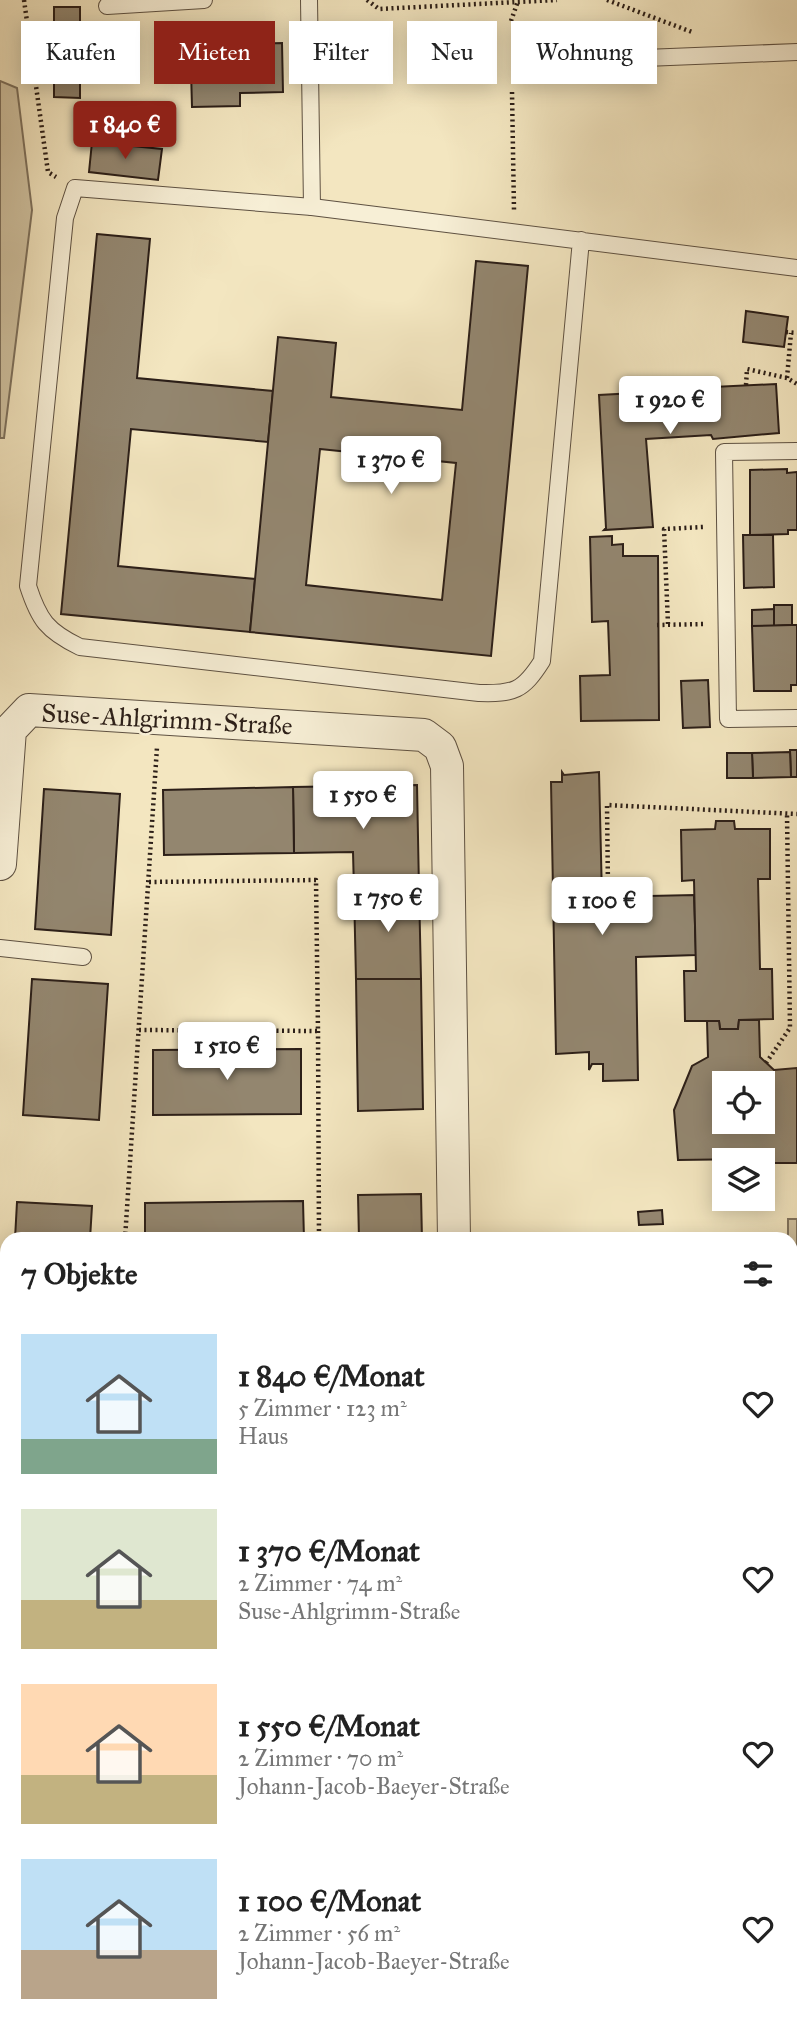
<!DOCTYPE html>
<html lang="de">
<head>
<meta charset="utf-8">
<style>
  body { margin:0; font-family:"IM FELL Great Primer",serif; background:#f2f2f2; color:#222; height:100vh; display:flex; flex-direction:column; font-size:26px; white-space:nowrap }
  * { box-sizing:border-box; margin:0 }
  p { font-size:23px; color:#767676 }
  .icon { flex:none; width:38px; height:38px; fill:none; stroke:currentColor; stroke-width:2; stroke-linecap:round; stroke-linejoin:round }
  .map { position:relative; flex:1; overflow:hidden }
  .drawer { position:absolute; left:0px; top:1232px; width:798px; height:798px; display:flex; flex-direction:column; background:#fff; border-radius:21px 21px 0 0; box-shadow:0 4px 18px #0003 }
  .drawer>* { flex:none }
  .top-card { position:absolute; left:21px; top:21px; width:756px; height:63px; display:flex; gap:14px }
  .tools { position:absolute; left:712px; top:1071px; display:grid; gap:14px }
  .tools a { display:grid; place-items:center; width:63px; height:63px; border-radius:0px; background:#fff; box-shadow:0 4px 18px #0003; font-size:35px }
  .price { position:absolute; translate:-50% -60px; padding:0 16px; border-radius:7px; background:#fff; color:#222; font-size:23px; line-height:46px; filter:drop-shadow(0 2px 4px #0008) }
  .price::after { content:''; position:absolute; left:50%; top:42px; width:21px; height:16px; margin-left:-10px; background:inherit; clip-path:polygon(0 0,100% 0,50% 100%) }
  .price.selected { background:#8f2418; color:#fff }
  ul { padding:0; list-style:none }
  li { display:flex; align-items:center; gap:21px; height:175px; padding:0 21px }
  li span { display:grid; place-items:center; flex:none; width:196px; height:140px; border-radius:0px; color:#555 }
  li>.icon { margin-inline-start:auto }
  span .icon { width:84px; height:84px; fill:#fffc; stroke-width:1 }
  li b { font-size:30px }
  h2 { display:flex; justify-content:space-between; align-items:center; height:84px; padding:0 21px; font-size:30px }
  .tag { padding:0 24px; border-radius:0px; background:#fff; box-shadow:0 4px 18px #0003; font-size:24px; line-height:63px }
  .tag.selected { background:#8f2418; color:#fff }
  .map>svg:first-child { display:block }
  .green { fill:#d1c4a3; stroke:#7e725e; stroke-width:2 }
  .building { fill:#93866f; stroke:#2c1f18; stroke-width:2; fill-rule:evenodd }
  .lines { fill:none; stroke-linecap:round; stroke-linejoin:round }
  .lane-casing { stroke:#5e5142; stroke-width:18 }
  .street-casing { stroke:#5e5142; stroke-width:34 }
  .path { stroke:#2c1f18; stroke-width:4.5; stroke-dasharray:2 3.5; stroke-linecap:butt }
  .lane { stroke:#f7efd6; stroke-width:16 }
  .street { stroke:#f7efd6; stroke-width:32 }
  .labels { text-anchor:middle; stroke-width:5; stroke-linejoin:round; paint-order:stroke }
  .street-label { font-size:26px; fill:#2c1f18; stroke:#f7efd6 }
</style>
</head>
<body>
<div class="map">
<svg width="797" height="2030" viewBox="0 0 797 2030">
  <rect width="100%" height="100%" fill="#f3e6c0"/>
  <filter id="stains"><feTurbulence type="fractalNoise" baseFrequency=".00286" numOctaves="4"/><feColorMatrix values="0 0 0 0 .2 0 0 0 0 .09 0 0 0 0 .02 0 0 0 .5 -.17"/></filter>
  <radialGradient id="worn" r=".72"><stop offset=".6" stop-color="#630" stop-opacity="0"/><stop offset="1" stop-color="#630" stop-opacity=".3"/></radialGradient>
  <g class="green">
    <polygon points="0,81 17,88 32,210 4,438 0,438"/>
    <polygon points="788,1219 797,1219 797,1697 791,1239 788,1239"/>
  </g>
  <g class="building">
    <polygon points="54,7 80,7 80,98 54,97"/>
    <polygon points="644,30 646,81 533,83 532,33"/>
    <polygon points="238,33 239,44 282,43 283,92 240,93 240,106 192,107 190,34"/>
    <polygon points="92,142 162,149 158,180 89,172"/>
    <polygon points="97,234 150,239 137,378 273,391 268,442 131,429 118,566 255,579 250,632 61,614"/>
    <path d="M476,261L528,266L491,656L250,632L278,337L336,343L331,397L462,410ZM320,449L456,463L442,600L306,585Z"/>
    <polygon points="746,311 788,317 784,347 743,342"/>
    <polygon points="710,384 713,387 776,384 779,433 713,439 711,435 646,439 653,527 604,530 606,528 599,395 710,389"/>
    <polygon points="787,469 787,473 797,472 797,530 788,530 788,534 750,535 750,470"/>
    <polygon points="743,535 773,535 774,587 744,588"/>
    <polygon points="612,536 612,545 623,544 623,556 658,556 659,720 581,721 580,676 610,675 608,621 592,622 590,537"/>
    <polygon points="774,605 792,605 792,625 774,626"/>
    <polygon points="774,609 774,626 752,626 752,610"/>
    <polygon points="792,625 797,625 797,685 791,685 791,691 754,691 752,626"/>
    <polygon points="708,680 710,727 683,728 681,681"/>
    <polygon points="790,750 797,750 797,777 791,777"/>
    <polygon points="790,752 791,777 753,778 752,753"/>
    <polygon points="727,753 752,753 753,778 727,778"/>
    <polygon points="562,772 564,775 599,772 602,897 694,895 696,955 636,957 638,1080 603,1081 603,1064 592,1064 589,1070 589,1052 556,1054 551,782 562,782"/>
    <polygon points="417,785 419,889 354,890 353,852 294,853 293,787"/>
    <polygon points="293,787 294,853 164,855 163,790"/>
    <polygon points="44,789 120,794 111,935 35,929"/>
    <polygon points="716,821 734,821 735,829 770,829 770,879 758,879 760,969 772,969 773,1019 739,1020 738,1029 720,1029 719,1021 685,1021 684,971 696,971 694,880 682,881 681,830 715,829"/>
    <polygon points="419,889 421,979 356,979 354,890"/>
    <polygon points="32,979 108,984 99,1120 23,1115"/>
    <polygon points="356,979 421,979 423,1109 358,1111"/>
    <path d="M739,1020H759L760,1057L774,1070L797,1068V1163H763V1160L751,1159L678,1160L674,1110L692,1066L708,1057L707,1021H719L720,1029H738ZM724,1083H763V1122H724Z"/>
    <polygon points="301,1049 301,1114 153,1115 153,1050"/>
    <polygon points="421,1194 422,1239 359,1239 358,1195"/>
    <polygon points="303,1201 304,1239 145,1239 145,1203"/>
    <polygon points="17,1202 92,1206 90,1239 15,1239"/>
    <polygon points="662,1210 663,1224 639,1225 638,1212"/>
    <polygon points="7,1366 7,1442 3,1441"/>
    <polygon points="0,1528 7,1529 7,1632 0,1632"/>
    <polygon points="0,1678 7,1678 7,1780 0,1779"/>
    <polygon points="0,1919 7,1919 7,2023 55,2023 55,2030 0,2030"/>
  </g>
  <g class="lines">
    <defs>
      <g id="lane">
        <polyline points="309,0 312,207"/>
        <polyline points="107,6 204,0"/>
        <polyline points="645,58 797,52"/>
        <path d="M581,240L542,661C523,691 514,694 479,693L80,647C47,631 39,620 28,586L65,218L75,188L312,207L797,268"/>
        <polyline points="797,451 724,452 728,719 797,718"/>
        <polyline points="0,948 83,957"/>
      </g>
      <g id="street">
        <polyline points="0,864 10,730 29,710 424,735 440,747 447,766 454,1239"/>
        <polyline points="0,1827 7,1827"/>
        <polyline points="791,1901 797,1901"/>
      </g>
    </defs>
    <use href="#lane" class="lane-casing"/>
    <use href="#street" class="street-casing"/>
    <g class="path">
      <polyline points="24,0 48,172 56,177"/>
      <polyline points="367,0 379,9 557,0"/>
      <polyline points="607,0 692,32"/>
      <polyline points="511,21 518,1"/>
      <polyline points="512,92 514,210"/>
      <polyline points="786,332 797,333"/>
      <polyline points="787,378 791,333"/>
      <polyline points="746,385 747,369 787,378 797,384"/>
      <polyline points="668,624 664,529 703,527"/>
      <polyline points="657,625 705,624"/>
      <polyline points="601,889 608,889 607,805 797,814"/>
      <polyline points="139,1030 318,1031 316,880 148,882"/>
      <polyline points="318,1031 319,1239"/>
      <polyline points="766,1063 790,1028 787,814"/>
      <polyline points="125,1239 157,747"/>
      <polyline points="72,2023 72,2030"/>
    </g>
    <use href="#lane" class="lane"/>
    <use href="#street" class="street"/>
  </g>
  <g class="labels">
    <g class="street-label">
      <text transform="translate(167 719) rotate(3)" y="9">Suse-Ahlgrimm-Straße</text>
    </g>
  </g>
  <rect width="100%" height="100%" filter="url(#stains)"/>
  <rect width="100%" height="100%" fill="url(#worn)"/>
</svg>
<div class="tools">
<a><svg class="icon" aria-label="locate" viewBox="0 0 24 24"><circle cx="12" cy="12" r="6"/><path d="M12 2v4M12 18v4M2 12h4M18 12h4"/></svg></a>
<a><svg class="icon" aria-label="layers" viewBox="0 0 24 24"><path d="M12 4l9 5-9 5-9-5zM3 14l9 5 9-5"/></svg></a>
</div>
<b class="price selected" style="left:125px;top:161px">1 840 €</b>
<b class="price" style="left:670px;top:436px">1 920 €</b>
<b class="price" style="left:391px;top:496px">1 370 €</b>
<b class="price" style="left:363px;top:831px">1 550 €</b>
<b class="price" style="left:388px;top:934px">1 750 €</b>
<b class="price" style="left:602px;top:937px">1 100 €</b>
<b class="price" style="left:227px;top:1082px">1 510 €</b>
<div class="top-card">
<a class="tag">Kaufen</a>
<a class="tag selected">Mieten</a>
<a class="tag">Filter</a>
<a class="tag">Neu</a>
<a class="tag">Wohnung</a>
</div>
<section class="drawer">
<h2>7 Objekte<svg class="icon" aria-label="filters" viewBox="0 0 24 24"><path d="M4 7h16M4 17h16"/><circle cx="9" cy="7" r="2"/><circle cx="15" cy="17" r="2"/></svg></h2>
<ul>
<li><span style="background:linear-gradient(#bfe0f5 75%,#7fa58c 0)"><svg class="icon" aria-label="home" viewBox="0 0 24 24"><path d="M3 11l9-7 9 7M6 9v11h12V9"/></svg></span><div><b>1 840 €/Monat</b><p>5 Zimmer · 123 m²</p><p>Haus</p></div><svg class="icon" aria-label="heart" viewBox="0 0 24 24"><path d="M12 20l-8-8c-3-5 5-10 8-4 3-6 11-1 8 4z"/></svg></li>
<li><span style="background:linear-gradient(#dfe7d0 65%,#c2b280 0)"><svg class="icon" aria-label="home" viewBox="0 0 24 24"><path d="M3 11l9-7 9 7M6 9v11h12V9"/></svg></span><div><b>1 370 €/Monat</b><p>2 Zimmer · 74 m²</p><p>Suse-Ahlgrimm-Straße</p></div><svg class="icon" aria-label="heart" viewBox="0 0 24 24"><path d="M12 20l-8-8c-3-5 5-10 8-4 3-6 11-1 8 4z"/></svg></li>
<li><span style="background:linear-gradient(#ffd9b3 65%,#c2b280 0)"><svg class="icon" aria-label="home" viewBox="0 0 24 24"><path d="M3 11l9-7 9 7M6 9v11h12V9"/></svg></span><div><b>1 550 €/Monat</b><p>2 Zimmer · 70 m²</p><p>Johann-Jacob-Baeyer-Straße</p></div><svg class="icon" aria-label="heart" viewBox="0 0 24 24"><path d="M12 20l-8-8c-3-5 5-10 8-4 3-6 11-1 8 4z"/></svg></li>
<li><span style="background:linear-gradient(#bfe0f5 65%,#b9a48a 0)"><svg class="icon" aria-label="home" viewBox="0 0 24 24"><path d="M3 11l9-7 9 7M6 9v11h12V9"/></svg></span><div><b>1 100 €/Monat</b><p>2 Zimmer · 56 m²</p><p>Johann-Jacob-Baeyer-Straße</p></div><svg class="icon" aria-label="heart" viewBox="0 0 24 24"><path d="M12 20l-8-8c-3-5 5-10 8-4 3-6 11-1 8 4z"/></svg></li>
</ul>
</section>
</div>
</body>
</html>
